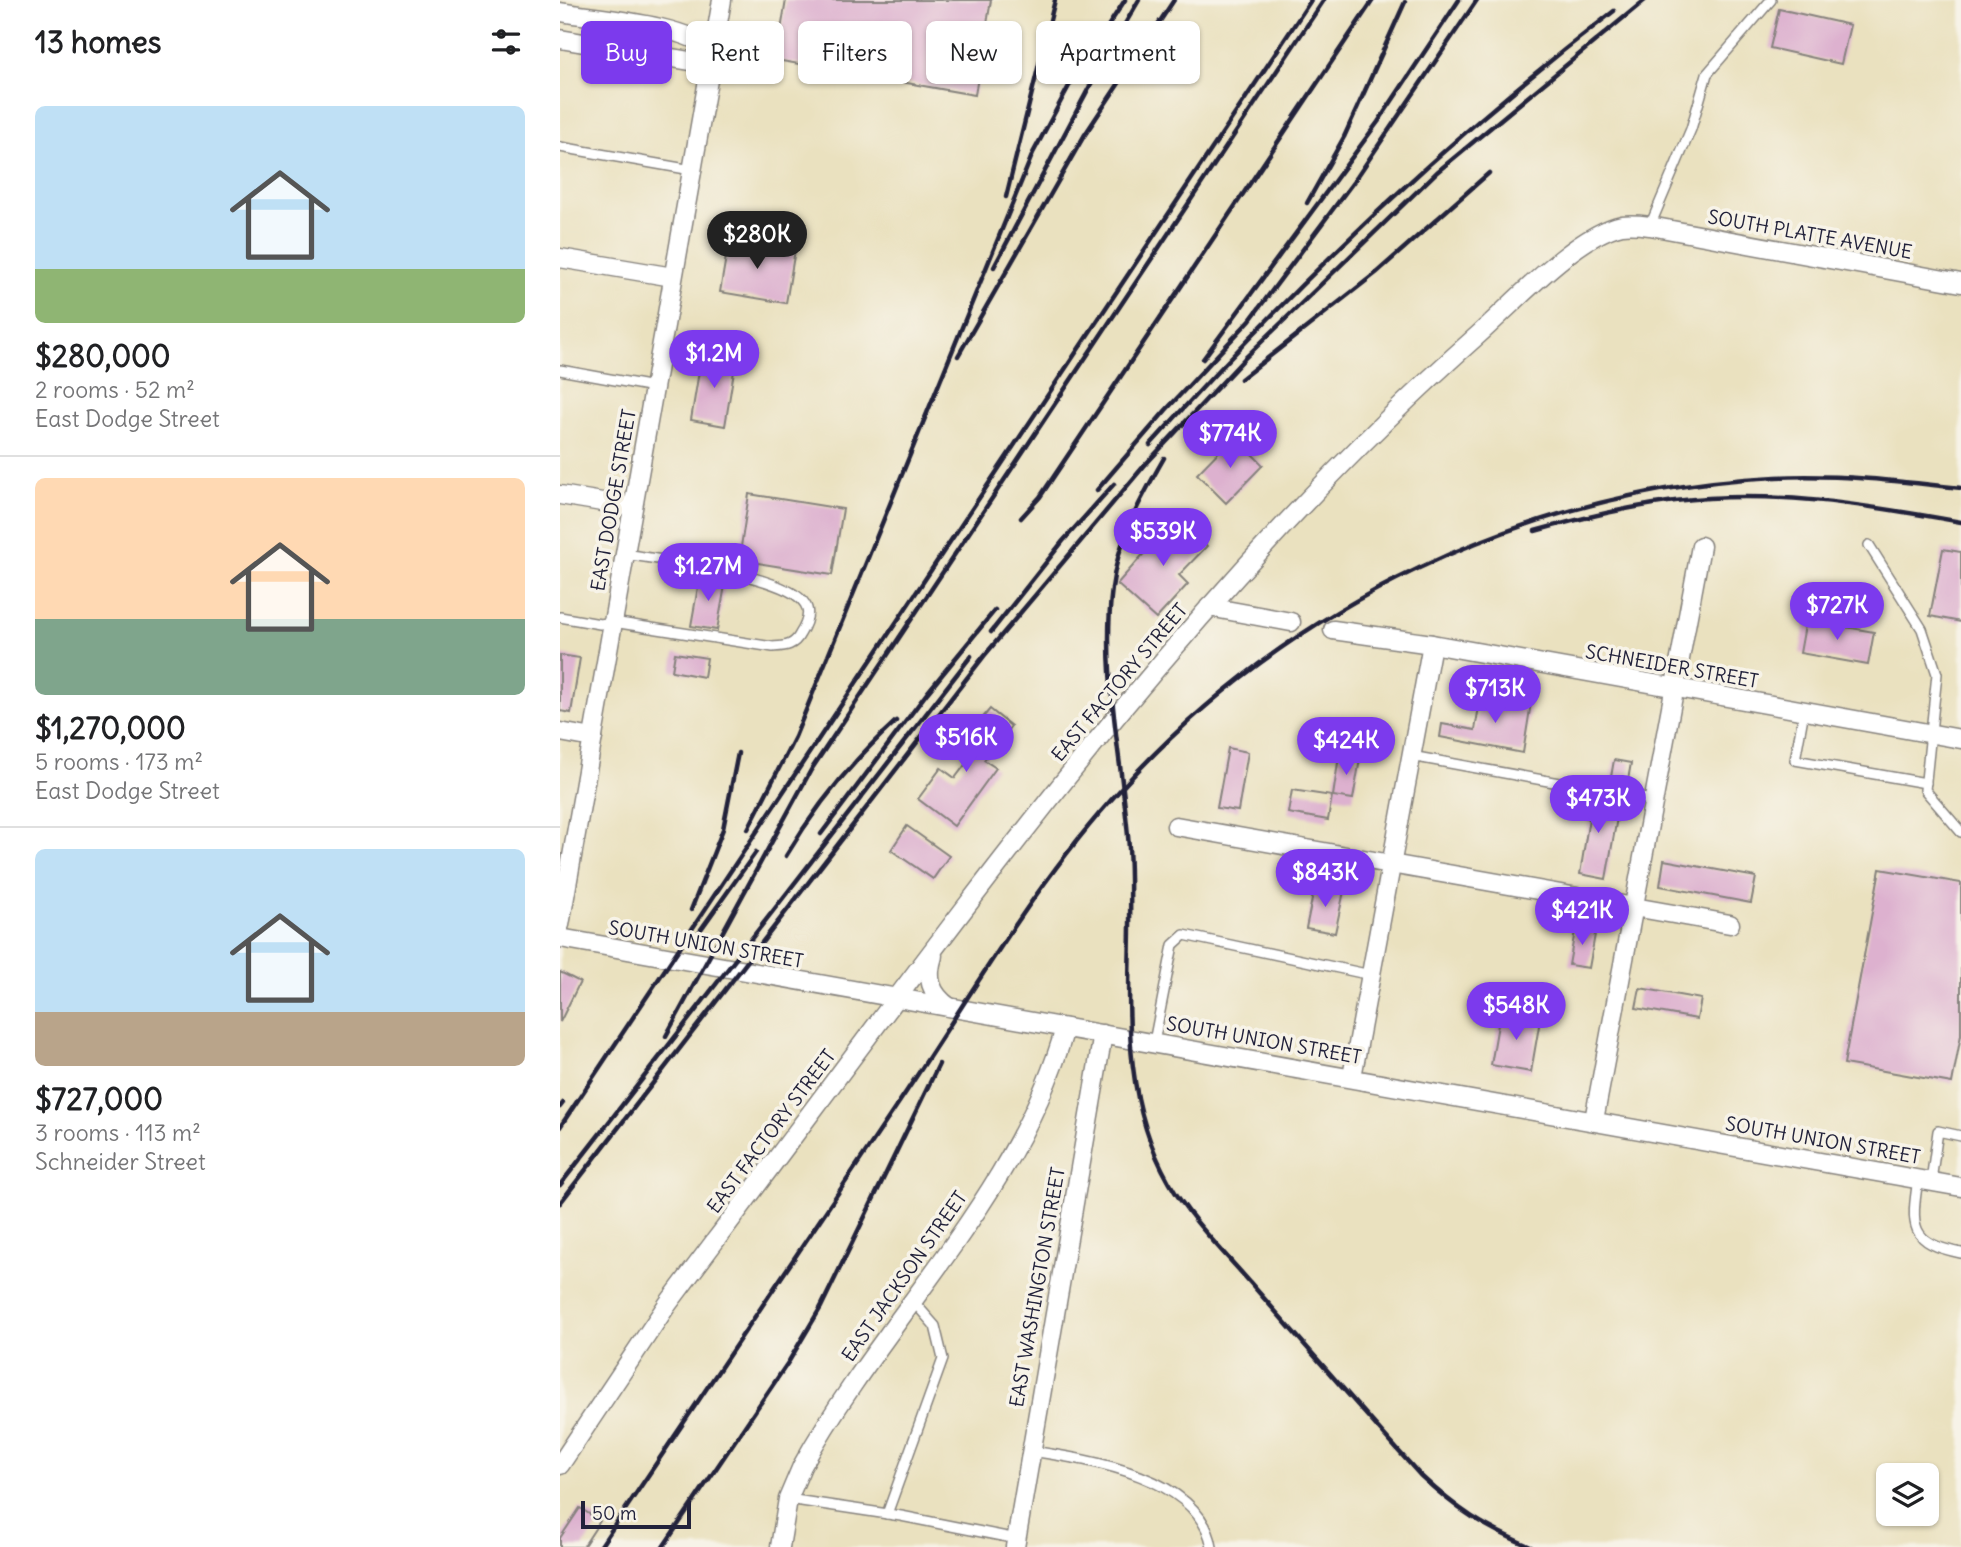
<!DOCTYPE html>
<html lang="en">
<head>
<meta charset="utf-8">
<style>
  body { margin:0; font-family:Delius,sans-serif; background:#f2f2f2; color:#202124; height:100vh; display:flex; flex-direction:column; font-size:26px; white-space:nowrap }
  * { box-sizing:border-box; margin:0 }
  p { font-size:23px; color:#757577 }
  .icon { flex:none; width:38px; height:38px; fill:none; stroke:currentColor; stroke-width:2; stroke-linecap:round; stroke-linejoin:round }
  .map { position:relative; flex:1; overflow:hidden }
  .panel { display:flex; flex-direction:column; background:#fff; width:560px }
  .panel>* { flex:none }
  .banner { position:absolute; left:21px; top:21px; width:665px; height:63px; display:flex; gap:14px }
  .controls { position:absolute; left:1316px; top:1463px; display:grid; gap:14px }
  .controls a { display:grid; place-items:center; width:63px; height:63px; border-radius:10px; background:#fff; box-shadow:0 2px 5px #0004; font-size:35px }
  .scale { position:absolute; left:21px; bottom:18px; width:110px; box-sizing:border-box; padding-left:7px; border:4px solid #22223b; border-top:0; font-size:19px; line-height:24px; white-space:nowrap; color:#22223b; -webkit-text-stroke:5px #f7f3e8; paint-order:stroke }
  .price { position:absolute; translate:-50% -60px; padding:0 16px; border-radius:24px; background:#7c3aed; color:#fff; font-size:23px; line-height:46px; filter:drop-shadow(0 2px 4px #0008) }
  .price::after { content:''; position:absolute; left:50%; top:42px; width:21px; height:16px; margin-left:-10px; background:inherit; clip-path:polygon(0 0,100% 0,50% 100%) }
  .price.on { background:#222; color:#fff }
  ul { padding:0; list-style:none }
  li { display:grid; align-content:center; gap:14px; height:371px; padding:0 35px }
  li+li { border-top:2px solid #e0e0e0 }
  li span { display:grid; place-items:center; height:217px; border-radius:10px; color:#555 }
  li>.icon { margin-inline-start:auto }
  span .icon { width:126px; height:126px; fill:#fffc; stroke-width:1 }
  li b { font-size:30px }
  h2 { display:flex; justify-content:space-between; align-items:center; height:84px; padding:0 35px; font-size:30px }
  .pill { padding:0 24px; border-radius:10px; background:#fff; box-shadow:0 2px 5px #0004; font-size:24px; line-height:63px }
  .pill.on { background:#7c3aed; color:#fff }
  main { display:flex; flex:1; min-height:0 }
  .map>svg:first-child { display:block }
  .building { fill:#ddb1cf }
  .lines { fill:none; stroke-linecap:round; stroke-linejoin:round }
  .service-casing { stroke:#86827d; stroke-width:12 }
  .minor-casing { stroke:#86827d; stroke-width:21 }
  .service { stroke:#fff; stroke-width:9 }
  .minor { stroke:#fff; stroke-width:18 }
  .rail { stroke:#22223b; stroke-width:4.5 }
  .labels { text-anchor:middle; stroke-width:7; stroke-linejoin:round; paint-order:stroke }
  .street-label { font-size:19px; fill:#22223b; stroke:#f7f3e8 }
</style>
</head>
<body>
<main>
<section class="panel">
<h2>13 homes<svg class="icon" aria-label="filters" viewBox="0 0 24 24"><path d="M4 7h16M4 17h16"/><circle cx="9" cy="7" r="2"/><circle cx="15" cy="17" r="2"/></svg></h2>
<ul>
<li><span style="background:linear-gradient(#bfe0f5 75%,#8fb573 0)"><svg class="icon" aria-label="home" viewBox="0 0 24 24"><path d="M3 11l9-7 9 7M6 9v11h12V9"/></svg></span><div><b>$280,000</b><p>2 rooms · 52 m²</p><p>East Dodge Street</p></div></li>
<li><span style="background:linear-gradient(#ffd9b3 65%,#7fa58c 0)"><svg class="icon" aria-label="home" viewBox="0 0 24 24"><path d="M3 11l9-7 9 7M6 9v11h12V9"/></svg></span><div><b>$1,270,000</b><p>5 rooms · 173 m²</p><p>East Dodge Street</p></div></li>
<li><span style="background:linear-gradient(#bfe0f5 75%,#b9a48a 0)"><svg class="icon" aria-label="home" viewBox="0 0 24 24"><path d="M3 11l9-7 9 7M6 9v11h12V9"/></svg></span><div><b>$727,000</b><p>3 rooms · 113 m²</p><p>Schneider Street</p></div></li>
</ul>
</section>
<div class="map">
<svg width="1401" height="1547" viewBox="0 0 1401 1547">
  <rect width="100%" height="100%" fill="#f7f3e8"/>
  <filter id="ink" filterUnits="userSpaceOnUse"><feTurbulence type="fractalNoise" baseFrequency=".0143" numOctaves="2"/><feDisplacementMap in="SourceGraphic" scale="14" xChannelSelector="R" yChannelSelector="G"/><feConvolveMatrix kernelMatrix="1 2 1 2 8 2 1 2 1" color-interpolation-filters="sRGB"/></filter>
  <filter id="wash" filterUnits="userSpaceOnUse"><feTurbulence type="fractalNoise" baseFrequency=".00686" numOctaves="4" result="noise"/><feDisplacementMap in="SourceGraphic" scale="28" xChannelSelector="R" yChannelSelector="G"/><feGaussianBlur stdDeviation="1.57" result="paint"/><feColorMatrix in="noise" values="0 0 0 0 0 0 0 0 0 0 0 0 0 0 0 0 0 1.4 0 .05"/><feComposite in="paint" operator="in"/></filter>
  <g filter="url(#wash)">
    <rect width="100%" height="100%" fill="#eae1bf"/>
    <g id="blocks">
      <g class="building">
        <polygon points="226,0 431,0 415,95 216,60"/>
        <polygon points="1219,9 1290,25 1281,64 1210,48"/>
        <polygon points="169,239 235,250 226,303 160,292"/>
        <polygon points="142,353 176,359 165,426 131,420"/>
        <polygon points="674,436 703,465 666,503 637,474"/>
        <polygon points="189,494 283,509 272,575 179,560"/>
        <polygon points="617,516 647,546 619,575 628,584 596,619 557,584"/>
        <polygon points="1383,549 1401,552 1401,622 1370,616"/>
        <polygon points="140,576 166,580 157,630 131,626"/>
        <polygon points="1246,620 1314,632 1308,665 1240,653"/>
        <polygon points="115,653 147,658 144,677 112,671"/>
        <polygon points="0,655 20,658 11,713 0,711"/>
        <polygon points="921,695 971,703 963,753 880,737 882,724 915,730"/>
        <polygon points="430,709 451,726 424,760 436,768 394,826 358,799 381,768 395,778 426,737 414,728"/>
        <polygon points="668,748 688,752 678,811 657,808"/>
        <polygon points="779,756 800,759 793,799 773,796"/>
        <polygon points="1054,760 1071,763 1068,780 1051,777"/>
        <polygon points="732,790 772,796 768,820 728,813"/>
        <polygon points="1041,798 1060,801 1046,879 1020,874 1029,818 1011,815 1013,801 1039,805"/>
        <polygon points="347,826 389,856 373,879 331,850"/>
        <polygon points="1104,860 1196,877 1191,903 1100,886"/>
        <polygon points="1320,869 1401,883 1401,1035 1392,1083 1284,1064"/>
        <polygon points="755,885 784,891 775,933 746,928"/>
        <polygon points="1016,925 1036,929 1029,968 1009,965"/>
        <polygon points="0,972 20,982 0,1022"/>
        <polygon points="1080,988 1141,999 1137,1019 1076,1008"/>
        <polygon points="940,1013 980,1020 971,1072 931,1065"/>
        <polygon points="20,1508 40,1521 23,1547 0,1547 0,1538"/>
      </g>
    </g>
  </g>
  <g filter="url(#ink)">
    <use href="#blocks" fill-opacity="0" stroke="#86827d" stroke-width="2"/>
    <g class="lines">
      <defs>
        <g id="service">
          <polyline points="0,147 132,170"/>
          <polyline points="1090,226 1131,129 1147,74 1211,0"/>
          <polyline points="0,370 94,387"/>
          <polyline points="1309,545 1362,629 1377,674 1365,790 1401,832"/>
          <path d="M0,617L40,624L53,622L213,647C225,646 234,646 240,634C245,626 251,613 245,604C228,575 100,560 65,554"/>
          <polyline points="1244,711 1235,760 1366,783"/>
          <polyline points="851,756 1092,800"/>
          <polyline points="594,1042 613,945 624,935 811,975"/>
          <path d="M1358,1179C1351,1226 1349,1243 1401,1253"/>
          <polyline points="1371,1181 1378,1131 1401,1136"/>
          <path d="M471,1451C530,1460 640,1476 652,1547"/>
          <polyline points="228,1499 341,1516 457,1539"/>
          <polyline points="327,1514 383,1359 375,1326 353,1301"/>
        </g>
        <g id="minor">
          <path d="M0,12C40,19 125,24 153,51L130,61L0,39"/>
          <polyline points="0,258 113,277"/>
          <polyline points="0,495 72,507"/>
          <polyline points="649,607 731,622"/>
          <polyline points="773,630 872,644 1401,739"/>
          <polyline points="0,732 33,738"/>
          <polyline points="616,826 1170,924"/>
          <polyline points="0,925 162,0"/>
          <polyline points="0,938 1401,1187"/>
          <path d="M373,956C366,978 370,993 389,1007"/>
          <polyline points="792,1077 872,644"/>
          <polyline points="1034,1120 1141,546"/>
          <path d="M0,1465L107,1305L155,1241C393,925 621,598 918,335C955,302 1016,235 1062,225C1071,224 1082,225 1090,226L1401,283"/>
          <path d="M220,1547L228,1499L242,1466C324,1317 459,1195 505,1028"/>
          <polyline points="455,1547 543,1034"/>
        </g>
      </defs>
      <use href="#service" class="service-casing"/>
      <use href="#minor" class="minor-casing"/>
      <use href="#service" class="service"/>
      <use href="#minor" class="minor"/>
      <g class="rail">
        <polyline points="446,197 495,0"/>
        <polyline points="747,203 784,137 845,2"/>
        <polyline points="434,267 541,65 579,0"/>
        <polyline points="398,356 524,136 614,0"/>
        <polyline points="643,359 818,122 899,0"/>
        <polyline points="681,379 816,273 929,173"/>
        <path d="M590,445C731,288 886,139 1054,11"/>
        <path d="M604,458C580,500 558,539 552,588C541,674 563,763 569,848C576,961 550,1079 609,1182C631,1221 666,1254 695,1288C750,1351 804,1413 860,1475C897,1510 924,1527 971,1547"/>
        <polyline points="537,490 606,410 690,320 797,177 917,0"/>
        <polyline points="461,518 480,497 813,0"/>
        <path d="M975,531C1021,518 1067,507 1115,501C1211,489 1307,505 1401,522"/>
        <polyline points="431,632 503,541 554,484"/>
        <polyline points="188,829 235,737 473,153 509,86 565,0"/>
        <polyline points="261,834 367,693 435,610"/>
        <path d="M226,856C257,804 291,762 336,721"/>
        <polyline points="131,910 163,829 178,753"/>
        <polyline points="139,932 196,852"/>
        <polyline points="106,1036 251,770 764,0"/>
        <polyline points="0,1107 3,1103"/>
        <polyline points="0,1127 751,0"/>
        <polyline points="0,1185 411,656"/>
        <polyline points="0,1203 424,656 584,466 685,358 877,172 1085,0"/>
        <path d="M40,1547C142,1395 244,1243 346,1092C415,989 477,880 561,789C727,605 969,489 1216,477C1278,474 1339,481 1401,488"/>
        <polyline points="103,1547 229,1361 261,1307 379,1064"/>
      </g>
    </g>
  </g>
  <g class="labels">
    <g class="street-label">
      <text transform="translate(1250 234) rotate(10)" y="7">SOUTH PLATTE AVENUE</text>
      <text transform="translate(53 500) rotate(-80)" y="7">EAST DODGE STREET</text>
      <text transform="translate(1112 666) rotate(10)" y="7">SCHNEIDER STREET</text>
      <text transform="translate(559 682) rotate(-50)" y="7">EAST FACTORY STREET</text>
      <text transform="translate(146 944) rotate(10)" y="7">SOUTH UNION STREET</text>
      <text transform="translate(704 1040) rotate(10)" y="7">SOUTH UNION STREET</text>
      <text transform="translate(211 1131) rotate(-53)" y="7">EAST FACTORY STREET</text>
      <text transform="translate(1263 1140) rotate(10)" y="7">SOUTH UNION STREET</text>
      <text transform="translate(344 1276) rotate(-55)" y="7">EAST JACKSON STREET</text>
      <text transform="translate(477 1287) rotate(-80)" y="7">EAST WASHINGTON STREET</text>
    </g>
  </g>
</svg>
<div class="controls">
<a><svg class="icon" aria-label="layers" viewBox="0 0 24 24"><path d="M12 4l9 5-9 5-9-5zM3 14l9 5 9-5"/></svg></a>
</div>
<div class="scale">50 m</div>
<b class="price on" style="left:197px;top:271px">$280K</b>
<b class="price" style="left:154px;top:390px">$1.2M</b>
<b class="price" style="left:670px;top:470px">$774K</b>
<b class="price" style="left:603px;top:568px">$539K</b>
<b class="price" style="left:148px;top:603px">$1.27M</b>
<b class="price" style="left:1277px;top:642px">$727K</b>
<b class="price" style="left:935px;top:725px">$713K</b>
<b class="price" style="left:406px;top:774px">$516K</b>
<b class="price" style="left:786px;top:777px">$424K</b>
<b class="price" style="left:1038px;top:835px">$473K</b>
<b class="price" style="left:765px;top:909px">$843K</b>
<b class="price" style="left:1022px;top:947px">$421K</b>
<b class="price" style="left:956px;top:1042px">$548K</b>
<div class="banner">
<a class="pill on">Buy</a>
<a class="pill">Rent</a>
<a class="pill">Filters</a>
<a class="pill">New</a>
<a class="pill">Apartment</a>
</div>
</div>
</main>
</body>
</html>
